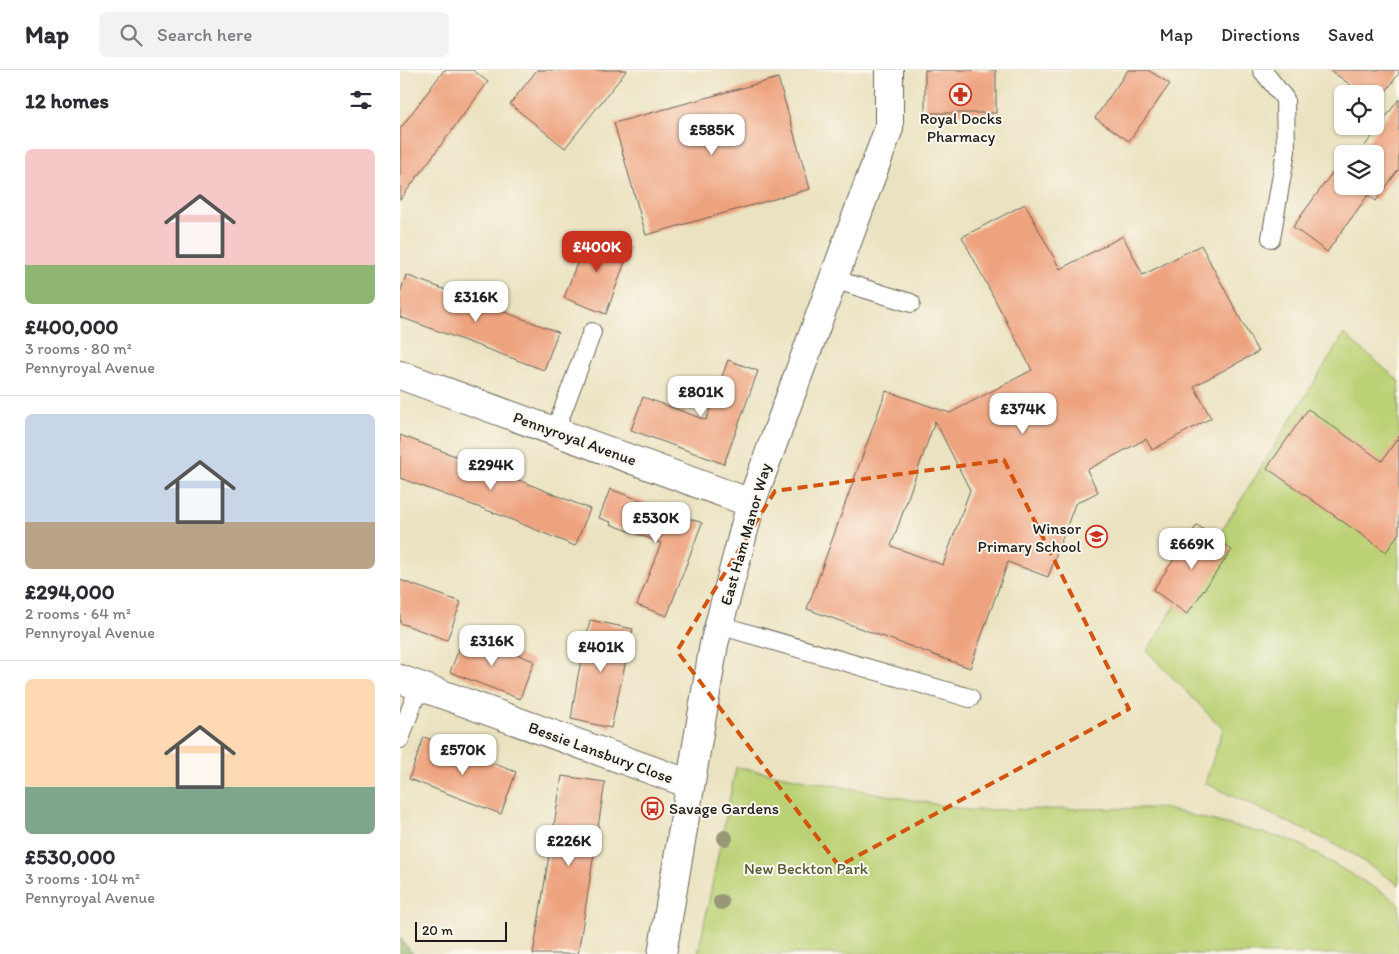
<!DOCTYPE html>
<html lang="en">
<head>
<meta charset="utf-8">
<style>
  body { margin:0; font-family:Itim,sans-serif; background:#f2f2f3; color:#2b2b33; height:100vh; display:flex; flex-direction:column; font-size:19px; white-space:nowrap }
  * { box-sizing:border-box; margin:0 }
  p { font-size:16px; color:#7c7c81 }
  .icon { flex:none; width:28px; height:28px; fill:none; stroke:currentColor; stroke-width:2; stroke-linecap:round; stroke-linejoin:round }
  .map { position:relative; flex:1; overflow:hidden }
  .details { display:flex; flex-direction:column; background:#fff; width:400px }
  .details>* { flex:none }
  .tools { position:absolute; left:934px; top:15px; display:grid; gap:10px }
  .tools a { display:grid; place-items:center; width:50px; height:50px; border-radius:8px; background:#fff; box-shadow:0 1px 4px #0004; font-size:25px }
  .scale { position:absolute; left:15px; bottom:12px; width:92px; box-sizing:border-box; padding-left:5px; border:2px solid #1c1c1c; border-top:0; font-size:14px; line-height:18px; white-space:nowrap; color:#1c1c1c; -webkit-text-stroke:4px #fbf7ec; paint-order:stroke }
  .price { position:absolute; translate:-50% -42px; padding:0 11px; border-radius:10px; background:#fff; color:#222; font-size:16px; line-height:32px; filter:drop-shadow(0 1px 2px #0008) }
  .price::after { content:''; position:absolute; left:50%; top:30px; width:15px; height:11px; margin-left:-8px; background:inherit; clip-path:polygon(0 0,100% 0,50% 100%) }
  .price.current { background:#c8321e; color:#fff }
  ul { padding:0; list-style:none }
  li { display:grid; align-content:center; gap:10px; height:265px; padding:0 25px }
  li+li { border-top:1px solid #e1e1e2 }
  li span { display:grid; place-items:center; height:155px; border-radius:8px; color:#555 }
  li>.icon { margin-inline-start:auto }
  span .icon { width:90px; height:90px; fill:#fffc; stroke-width:1 }
  li b { font-size:21px }
  h2 { display:flex; justify-content:space-between; align-items:center; height:60px; padding:0 25px; font-size:21px }
  header { display:flex; align-items:center; gap:30px; box-sizing:border-box; height:70px; padding:0 25px; background:#fff; border-bottom:1px solid #e1e1e2 }
  header strong { font-size:24px }
  nav { display:flex; gap:28px; margin-inline-start:auto; font-size:18px }
  .search { width:350px; height:45px; background:#f2f2f3; display:flex; align-items:center; gap:12px; box-sizing:border-box; padding:0 18px; border-radius:8px; color:#7c7c81; font-size:19px }
  main { display:flex; flex:1; min-height:0 }
  .map>svg:first-child { display:block }
  .green { fill:#bbd175; stroke:#6c7648 }
  .forest { fill:#94b366; stroke:#586841 }
  .building { fill:#eea37f; fill-rule:evenodd }
  .lines { fill:none; stroke-linecap:round; stroke-linejoin:round }
  .service-casing { stroke:#646155; stroke-width:20 }
  .minor-casing { stroke:#646155; stroke-width:30 }
  .tertiary-casing { stroke:#646155; stroke-width:30 }
  .service { stroke:#fff; stroke-width:18 }
  .minor { stroke:#fff; stroke-width:28 }
  .tertiary { stroke:#fff; stroke-width:28 }
  .tree { fill:#989877 }
  .marked { fill:none; stroke:#d4530e; stroke-width:4; stroke-dasharray:10 6; stroke-linejoin:round }
  .labels { text-anchor:middle; stroke-width:4; stroke-linejoin:round; paint-order:stroke }
  .poi-label { font-size:16px; fill:#1c1c1c; stroke:#fbf7ec }
  .street-label { font-size:16px; fill:#1c1c1c; stroke:#fbf7ec }
  .park-label { font-size:16px; fill:#545b3b; stroke:#fbf7ec }
</style>
</head>
<body>
<header>
<strong>Map</strong>
<div class="search"><svg class="icon" aria-label="search" viewBox="0 0 24 24"><circle cx="10" cy="10" r="6"/><path d="M15 15l6 6"/></svg>Search here</div>
<nav><a>Map</a><a>Directions</a><a>Saved</a></nav>
</header>
<main>
<section class="details">
<h2>12 homes<svg class="icon" aria-label="filters" viewBox="0 0 24 24"><path d="M4 7h16M4 17h16"/><circle cx="9" cy="7" r="2"/><circle cx="15" cy="17" r="2"/></svg></h2>
<ul>
<li><span style="background:linear-gradient(#f6c9c9 75%,#8fb573 0)"><svg class="icon" aria-label="home" viewBox="0 0 24 24"><path d="M3 11l9-7 9 7M6 9v11h12V9"/></svg></span><div><b>£400,000</b><p>3 rooms · 80 m²</p><p>Pennyroyal Avenue</p></div></li>
<li><span style="background:linear-gradient(#c9d6e8 70%,#b9a48a 0)"><svg class="icon" aria-label="home" viewBox="0 0 24 24"><path d="M3 11l9-7 9 7M6 9v11h12V9"/></svg></span><div><b>£294,000</b><p>2 rooms · 64 m²</p><p>Pennyroyal Avenue</p></div></li>
<li><span style="background:linear-gradient(#ffd9b3 70%,#7fa58c 0)"><svg class="icon" aria-label="home" viewBox="0 0 24 24"><path d="M3 11l9-7 9 7M6 9v11h12V9"/></svg></span><div><b>£530,000</b><p>3 rooms · 104 m²</p><p>Pennyroyal Avenue</p></div></li>
</ul>
</section>
<div class="map">
<svg width="999" height="884" viewBox="0 0 999 884">
  <rect width="100%" height="100%" fill="#fbf7ec"/>
  <filter id="ink" filterUnits="userSpaceOnUse"><feTurbulence type="fractalNoise" baseFrequency=".02" numOctaves="2"/><feDisplacementMap in="SourceGraphic" scale="10" xChannelSelector="R" yChannelSelector="G"/><feConvolveMatrix kernelMatrix="1 2 1 2 8 2 1 2 1" color-interpolation-filters="sRGB"/></filter>
  <filter id="wash" filterUnits="userSpaceOnUse"><feTurbulence type="fractalNoise" baseFrequency=".0096" numOctaves="4" result="noise"/><feDisplacementMap in="SourceGraphic" scale="20" xChannelSelector="R" yChannelSelector="G"/><feGaussianBlur stdDeviation="1.12" result="paint"/><feColorMatrix in="noise" values="0 0 0 0 0 0 0 0 0 0 0 0 0 0 0 0 0 1.4 0 .05"/><feComposite in="paint" operator="in"/></filter>
  <g filter="url(#wash)">
    <rect width="100%" height="100%" fill="#eae2c0"/>
    <g class="green">
      <polygon points="944,264 999,311 999,815 945,779 805,713 823,659 747,581"/>
      <polygon points="336,697 567,740 762,738 894,771 987,825 999,835 999,884 298,884"/>
    </g>
    <polygon class="forest" points="0,868 13,884 0,884"/>
    <g id="blocks">
      <g class="building">
        <polygon points="44,0 73,0 88,12 0,130 0,59"/>
        <polygon points="137,0 227,0 165,78 110,34"/>
        <rect x="525" y="0" width="71" height="43"/>
        <polygon points="728,0 748,0 770,14 729,71 695,48"/>
        <polygon points="930,0 999,0 999,3 977,34 975,32 975,24 963,24"/>
        <polygon points="378,8 410,119 246,165 214,53"/>
        <polygon points="999,29 999,99 976,131 968,125 927,182 893,157 934,100 942,106 942,116 975,116 975,84 959,84"/>
        <path d="M625,134L660,199L723,166L743,205L801,175L858,282L794,316L811,348L752,380L746,369L687,400L698,422L675,434L648,507L608,492L570,598L407,539L486,321L550,343L632,300L562,167ZM535,351L570,420L543,495L491,476Z"/>
        <polygon points="188,163 230,178 206,244 164,228"/>
        <polygon points="6,205 158,262 144,300 0,247 0,223"/>
        <polygon points="328,290 358,301 324,394 231,360 243,327 306,350"/>
        <polygon points="908,339 982,391 999,366 999,463 986,482 867,398"/>
        <polygon points="0,365 116,409 190,439 175,476 105,447 0,408"/>
        <polygon points="210,419 302,453 267,546 237,535 261,473 210,454 211,452 199,448"/>
        <polygon points="797,455 832,480 787,544 753,520"/>
        <polygon points="0,510 61,532 47,570 0,553"/>
        <polygon points="190,550 233,559 211,658 171,649 178,605"/>
        <polygon points="65,564 134,591 120,629 50,602"/>
        <polygon points="24,667 116,702 101,744 9,709"/>
        <polygon points="162,706 205,712 187,828 178,884 133,884"/>
      </g>
    </g>
  </g>
  <g filter="url(#ink)">
    <use href="#blocks" fill-opacity="0" stroke="#646155" stroke-width="1"/>
    <g class="lines">
      <defs>
        <g id="service">
          <polyline points="862,0 885,29 886,81 871,168"/>
          <polyline points="433,209 511,233"/>
          <polyline points="155,361 192,262"/>
          <polyline points="319,555 570,628"/>
          <polyline points="0,669 19,616"/>
        </g>
        <g id="minor">
          <polyline points="0,305 351,433"/>
          <polyline points="0,609 290,714"/>
        </g>
        <polyline id="tertiary" points="262,884 314,574 319,555 351,433 489,58 489,0"/>
      </defs>
      <use href="#service" class="service-casing"/>
      <use href="#minor" class="minor-casing"/>
      <use href="#tertiary" class="tertiary-casing"/>
      <use href="#service" class="service"/>
      <use href="#minor" class="minor"/>
      <use href="#tertiary" class="tertiary"/>
    </g>
    <g class="tree">
      <circle cx="325" cy="768" r="8"/>
      <circle cx="321" cy="832" r="8"/>
    </g>
  </g>
  <path class="marked" d="M604,390L729,639L439,796L277,581L375,421Z"/>
  <defs>
    <symbol id="pharmacy-ring" viewBox="-11 -11 22 22"><circle r="9.5" fill="#fbf7ec" stroke="#c8321e" stroke-width="1.5"/><path d="M-2-6h4v4h4v4h-4v4h-4v-4h-4v-4h4Z" fill="#c8321e"/></symbol>
    <symbol id="school-ring" viewBox="-11 -11 22 22"><circle r="9.5" fill="#fbf7ec" stroke="#c8321e" stroke-width="1.5"/><path d="M0-5L7-2L0 1L-7-2ZM-4 1L0 2.5L4 1V4Q0 6-4 4Z" fill="#c8321e"/></symbol>
    <symbol id="bus-ring" viewBox="-11 -11 22 22"><circle r="9.5" fill="#fbf7ec" stroke="#c8321e" stroke-width="1.5"/><path d="M-5-6H5V4H4V6H2V4H-2V6H-4V4H-5ZM-3.5-4V0h7V-4ZM-3.5 1.2v1.5H-2V1.2ZM2 1.2v1.5H3.5V1.2Z" fill="#c8321e"/></symbol>
  </defs>
  <g fill-rule="evenodd">
    <use href="#pharmacy-ring" x="548" y="12" width="25" height="25"/>
    <use href="#school-ring" x="684" y="454" width="25" height="25"/>
    <use href="#bus-ring" x="240" y="726" width="25" height="25"/>
  </g>
  <g class="labels">
    <g class="poi-label">
      <text x="561" y="54">Royal Docks<tspan x="561" dy="18">Pharmacy</tspan></text>
      <text x="681" y="464" text-anchor="end">Winsor<tspan x="681" dy="18">Primary School</tspan></text>
      <text x="269" y="744" text-anchor="start">Savage Gardens</text>
    </g>
    <g class="street-label">
      <text transform="translate(175 368) rotate(20)" y="6">Pennyroyal Avenue</text>
      <text transform="translate(345 464) rotate(-74)" y="6">East Ham Manor Way</text>
      <text transform="translate(201 682) rotate(20)" y="6">Bessie Lansbury Close</text>
    </g>
    <g class="park-label">
      <text x="406" y="804">New Beckton Park</text>
    </g>
  </g>
</svg>
<div class="tools">
<a><svg class="icon" aria-label="locate" viewBox="0 0 24 24"><circle cx="12" cy="12" r="6"/><path d="M12 2v4M12 18v4M2 12h4M18 12h4"/></svg></a>
<a><svg class="icon" aria-label="layers" viewBox="0 0 24 24"><path d="M12 4l9 5-9 5-9-5zM3 14l9 5 9-5"/></svg></a>
</div>
<div class="scale">20 m</div>
<b class="price" style="left:312px;top:86px">£585K</b>
<b class="price current" style="left:197px;top:203px">£400K</b>
<b class="price" style="left:76px;top:253px">£316K</b>
<b class="price" style="left:301px;top:348px">£801K</b>
<b class="price" style="left:623px;top:365px">£374K</b>
<b class="price" style="left:91px;top:421px">£294K</b>
<b class="price" style="left:256px;top:474px">£530K</b>
<b class="price" style="left:792px;top:500px">£669K</b>
<b class="price" style="left:92px;top:597px">£316K</b>
<b class="price" style="left:201px;top:603px">£401K</b>
<b class="price" style="left:63px;top:706px">£570K</b>
<b class="price" style="left:169px;top:797px">£226K</b>
</div>
</main>
</body>
</html>
